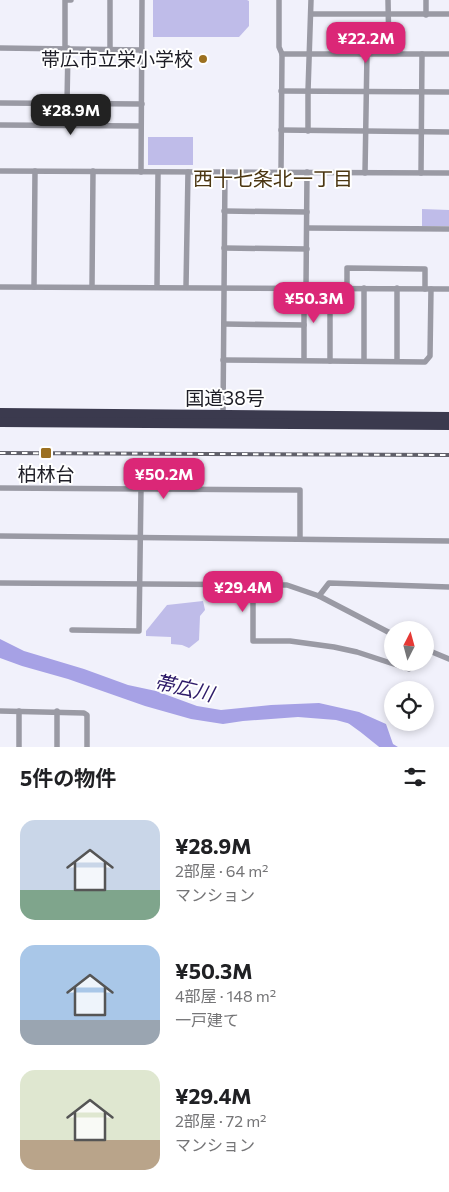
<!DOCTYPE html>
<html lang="ja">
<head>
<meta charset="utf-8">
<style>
  body { margin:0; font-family:Commissioner,"Noto Sans JP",sans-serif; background:#f6f6f6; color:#202124; height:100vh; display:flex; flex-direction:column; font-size:19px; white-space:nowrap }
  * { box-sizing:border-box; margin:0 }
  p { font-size:16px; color:#757577 }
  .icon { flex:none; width:28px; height:28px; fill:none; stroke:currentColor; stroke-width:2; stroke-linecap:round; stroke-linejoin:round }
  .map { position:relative; height:747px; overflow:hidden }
  .details { display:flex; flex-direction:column; background:#fff; flex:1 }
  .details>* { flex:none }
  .needle { width:32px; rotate:6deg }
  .buttons { position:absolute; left:384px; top:621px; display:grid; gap:10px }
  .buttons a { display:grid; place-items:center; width:50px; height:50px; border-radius:50%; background:#fff; box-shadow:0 2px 8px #0003; font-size:25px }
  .price { position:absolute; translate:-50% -42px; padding:0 11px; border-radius:10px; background:#db2777; color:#fff; font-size:16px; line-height:32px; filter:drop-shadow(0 1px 2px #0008) }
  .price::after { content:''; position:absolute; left:50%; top:30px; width:15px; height:11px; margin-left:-8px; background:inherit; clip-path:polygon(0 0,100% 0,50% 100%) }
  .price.on { background:#222; color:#fff }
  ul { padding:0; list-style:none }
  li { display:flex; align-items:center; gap:15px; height:125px; padding:0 20px }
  li span { display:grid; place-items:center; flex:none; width:140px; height:100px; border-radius:15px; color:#555 }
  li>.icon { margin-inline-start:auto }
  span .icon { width:60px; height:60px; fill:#fffc; stroke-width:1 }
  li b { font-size:21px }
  h2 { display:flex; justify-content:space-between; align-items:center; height:60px; padding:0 20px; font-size:21px }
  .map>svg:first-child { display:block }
  .green { fill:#bfbce9 }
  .water { fill:#a6a1e5 }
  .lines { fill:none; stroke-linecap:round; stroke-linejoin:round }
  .river { stroke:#a6a1e5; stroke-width:11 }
  .street { stroke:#9a9aa4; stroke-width:5.5 }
  .highway { stroke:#3b3a4e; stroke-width:10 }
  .rail-casing { stroke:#60606a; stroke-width:4 }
  .rail { stroke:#fff; stroke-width:2; stroke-dasharray:5.5; stroke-linecap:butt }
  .poi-dot { fill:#9c7020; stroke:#fff; stroke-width:2 }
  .labels { text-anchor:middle; stroke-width:4; stroke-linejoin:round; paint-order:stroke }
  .poi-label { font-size:19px; fill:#1d1d26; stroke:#fff; text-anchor:end }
  .street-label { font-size:19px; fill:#1d1d26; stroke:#fff }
  .neighbourhood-label { font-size:20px; fill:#4b3611; stroke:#fff }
  .water-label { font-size:20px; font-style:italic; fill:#2e1b69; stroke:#fff }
</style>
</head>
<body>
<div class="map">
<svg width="449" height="747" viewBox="0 0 449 747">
  <rect width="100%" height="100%" fill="#f1f1fb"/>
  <g class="green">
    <polygon points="153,0 247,0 249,1 249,26 239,37 153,37"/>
    <rect x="148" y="137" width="45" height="28"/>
    <polygon points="422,209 449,210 449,226 422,226"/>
    <polygon points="203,601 205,610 200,616 199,640 189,648 182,645 171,644 171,637 146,636 146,631 167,605"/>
  </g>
  <polygon class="water" points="0,639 24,651 84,669 128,685 156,691 197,706 221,710 271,705 319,703 359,712 386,724 393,744 398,747 382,747 373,730 336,720 298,717 243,721 223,724 191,719 145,706 68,679 22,666 0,658"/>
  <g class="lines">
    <polyline class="river" points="352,719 363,727 388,747"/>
    <g class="street">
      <polyline points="110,0 110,49"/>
      <polyline points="279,0 279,47 282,54 281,172"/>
      <polyline points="388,0 389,53"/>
      <polyline points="426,0 426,15"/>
      <polyline points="311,14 449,14"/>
      <polyline points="0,48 142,50"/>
      <polyline points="65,48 65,0 71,0"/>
      <polyline points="282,54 449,54"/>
      <polyline points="281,91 449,92"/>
      <polyline points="0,103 142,104"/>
      <polyline points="67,103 68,48"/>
      <polyline points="0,125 141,126"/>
      <polyline points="281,130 449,132"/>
      <polyline points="308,131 308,91 311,0"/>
      <polyline points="0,171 449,173"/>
      <polyline points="141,172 142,0"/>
      <polyline points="365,173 367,53"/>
      <polyline points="421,173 422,54"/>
      <polyline points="224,211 307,212"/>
      <polyline points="307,228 449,229"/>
      <polyline points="224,248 307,249"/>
      <polyline points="0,287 449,289"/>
      <polyline points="34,287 35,171"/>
      <polyline points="92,287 93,171"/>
      <polyline points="157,287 158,172"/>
      <polyline points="186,287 188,172"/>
      <polyline points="304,288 304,360"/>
      <polyline points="306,288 307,172"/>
      <polyline points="347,288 347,268 425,269 425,289"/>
      <polyline points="224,324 304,325"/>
      <polyline points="223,360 425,362 430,356 431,289"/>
      <polyline points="330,361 330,288"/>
      <polyline points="364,361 364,288"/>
      <polyline points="397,361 397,288"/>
      <polyline points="223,417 225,172"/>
      <polyline points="0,488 300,490 300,539"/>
      <polyline points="0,536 449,541"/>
      <polyline points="0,583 287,585 319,596 329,583 449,587"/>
      <polyline points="253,585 253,641 290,641 334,647 357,652 409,669 413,662"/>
      <polyline points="319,596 392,634"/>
      <polyline points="72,630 139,631 141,489"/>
      <polyline points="425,649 449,659"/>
      <polyline points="0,711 84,713 87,715 87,747"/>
      <polyline points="19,747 19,711"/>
      <polyline points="57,747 57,711"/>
    </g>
    <g class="highway">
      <polyline points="0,413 449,417"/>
      <polyline points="0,422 449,425"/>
    </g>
    <defs>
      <polyline id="rail" points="0,453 449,455"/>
    </defs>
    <use href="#rail" class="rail-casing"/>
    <use href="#rail" class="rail"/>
  </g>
  <g class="poi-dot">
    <circle cx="203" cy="59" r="5"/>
    <rect x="40" y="447" width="12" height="12" rx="2.5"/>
  </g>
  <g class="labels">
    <g class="poi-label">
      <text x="193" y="66">帯広市立栄小学校</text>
      <text x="46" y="481" text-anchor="middle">柏林台</text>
    </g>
    <g class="street-label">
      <text x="225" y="405">国道38号</text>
    </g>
    <g class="neighbourhood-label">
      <text x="273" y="186">西十七条北一丁目</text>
    </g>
    <g class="water-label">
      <text transform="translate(184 688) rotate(13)" y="7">帯広川</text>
    </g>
  </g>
</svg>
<div class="buttons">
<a><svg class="needle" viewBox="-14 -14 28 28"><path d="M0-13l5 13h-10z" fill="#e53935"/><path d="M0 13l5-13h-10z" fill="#757577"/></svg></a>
<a><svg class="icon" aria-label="locate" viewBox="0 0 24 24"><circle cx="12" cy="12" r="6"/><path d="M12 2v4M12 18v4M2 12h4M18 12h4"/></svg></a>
</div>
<b class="price" style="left:366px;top:64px">¥22.2M</b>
<b class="price on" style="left:71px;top:136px">¥28.9M</b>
<b class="price" style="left:314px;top:324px">¥50.3M</b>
<b class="price" style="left:164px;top:500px">¥50.2M</b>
<b class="price" style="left:243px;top:613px">¥29.4M</b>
</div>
<section class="details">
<h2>5件の物件<svg class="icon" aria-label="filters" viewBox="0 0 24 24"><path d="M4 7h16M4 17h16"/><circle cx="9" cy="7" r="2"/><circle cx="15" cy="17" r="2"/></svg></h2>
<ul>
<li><span style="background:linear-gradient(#c9d6e8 70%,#7fa58c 0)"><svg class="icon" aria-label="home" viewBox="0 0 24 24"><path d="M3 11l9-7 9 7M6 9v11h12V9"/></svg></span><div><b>¥28.9M</b><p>2部屋 · 64 m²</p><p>マンション</p></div></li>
<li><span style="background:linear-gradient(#a9c7e8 75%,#9aa5b1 0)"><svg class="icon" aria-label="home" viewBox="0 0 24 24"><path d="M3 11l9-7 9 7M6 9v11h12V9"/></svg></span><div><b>¥50.3M</b><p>4部屋 · 148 m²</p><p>一戸建て</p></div></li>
<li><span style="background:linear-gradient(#dfe7d0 70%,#b9a48a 0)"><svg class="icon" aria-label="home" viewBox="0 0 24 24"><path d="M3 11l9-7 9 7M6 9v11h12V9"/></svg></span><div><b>¥29.4M</b><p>2部屋 · 72 m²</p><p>マンション</p></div></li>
</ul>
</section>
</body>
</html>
